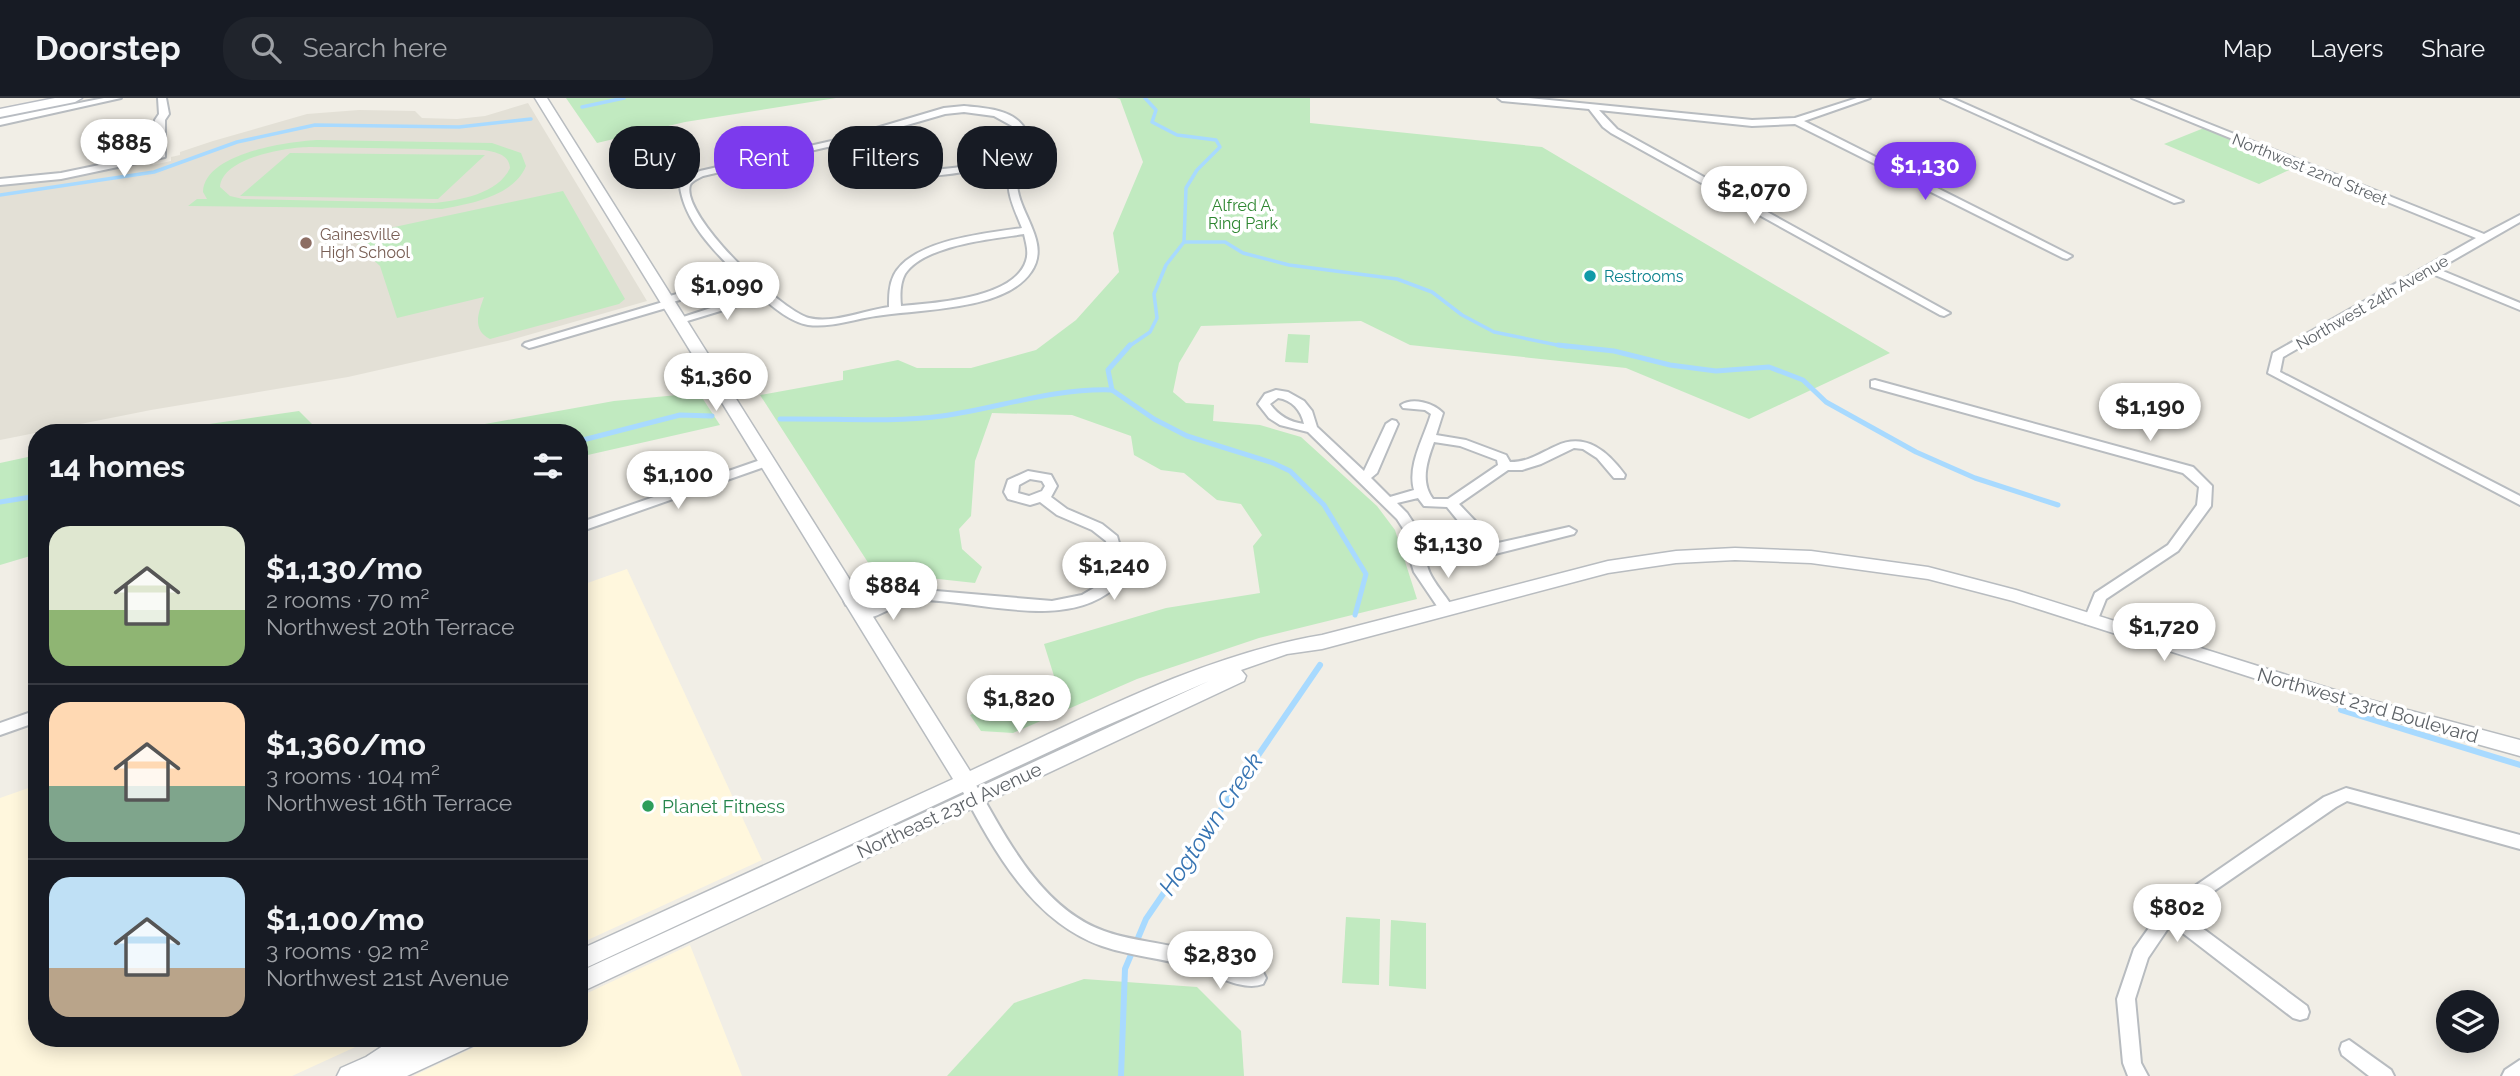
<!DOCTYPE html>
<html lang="en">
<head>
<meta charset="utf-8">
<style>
  body { margin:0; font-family:Raleway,sans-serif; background:#20242c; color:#f1f3f6; height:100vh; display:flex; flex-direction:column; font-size:26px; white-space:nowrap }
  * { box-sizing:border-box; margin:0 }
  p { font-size:23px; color:#9ea1a6 }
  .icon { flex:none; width:38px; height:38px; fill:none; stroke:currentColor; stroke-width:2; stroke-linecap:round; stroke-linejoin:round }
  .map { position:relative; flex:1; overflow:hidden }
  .details { position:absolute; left:28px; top:326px; width:560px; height:623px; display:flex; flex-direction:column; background:#171b24; border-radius:28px; box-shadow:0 4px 18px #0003 }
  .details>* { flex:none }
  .guide { position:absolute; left:609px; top:28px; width:665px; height:63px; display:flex; gap:14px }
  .controls { position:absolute; left:2436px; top:892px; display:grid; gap:14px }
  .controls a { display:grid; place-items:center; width:63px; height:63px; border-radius:50%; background:#171b24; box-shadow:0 4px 18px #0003; font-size:35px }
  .price { position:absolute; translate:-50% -60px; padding:0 16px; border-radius:24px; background:#fff; color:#222; font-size:23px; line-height:46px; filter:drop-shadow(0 2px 4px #0008) }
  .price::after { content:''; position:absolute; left:50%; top:42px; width:21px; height:16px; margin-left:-10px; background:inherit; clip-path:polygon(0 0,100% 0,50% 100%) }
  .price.active { background:#7c3aed; color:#fff }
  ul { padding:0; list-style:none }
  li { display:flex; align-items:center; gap:21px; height:175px; padding:0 21px }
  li+li { border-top:2px solid #363941 }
  li span { display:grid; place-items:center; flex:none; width:196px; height:140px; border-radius:21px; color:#555 }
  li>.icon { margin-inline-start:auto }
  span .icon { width:84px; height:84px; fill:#fffc; stroke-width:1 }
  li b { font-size:30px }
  h2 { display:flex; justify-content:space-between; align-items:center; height:84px; padding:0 21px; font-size:30px }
  .chip { padding:0 24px; border-radius:28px; background:#171b24; box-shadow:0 4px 18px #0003; font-size:24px; line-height:63px }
  .chip.active { background:#7c3aed; color:#fff }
  header { display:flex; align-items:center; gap:42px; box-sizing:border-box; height:98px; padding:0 35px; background:#171b24; border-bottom:2px solid #363941 }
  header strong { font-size:33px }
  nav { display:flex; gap:38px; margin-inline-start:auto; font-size:24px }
  .search { width:490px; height:63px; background:#20242c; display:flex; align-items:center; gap:18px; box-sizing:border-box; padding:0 24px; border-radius:28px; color:#9ea1a6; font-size:26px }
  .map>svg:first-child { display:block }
  .commercial { fill:#fff7dd }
  .education { fill:#e3e0d6 }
  .green { fill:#c1eac0; fill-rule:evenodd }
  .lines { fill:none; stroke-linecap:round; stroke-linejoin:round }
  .stream-far2 { stroke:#a8daff; stroke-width:3.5 }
  .stream-far1 { stroke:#a8daff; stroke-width:5 }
  .stream { stroke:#a8daff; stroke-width:6 }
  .minor-casing { stroke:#b8bcc0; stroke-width:4 }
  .tertiary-casing { stroke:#b8bcc0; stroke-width:3 }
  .secondary-casing { stroke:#b9bdc3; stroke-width:3 }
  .minor { fill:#fff; fill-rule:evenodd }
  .tertiary { fill:#fff; fill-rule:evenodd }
  .secondary { fill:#fff; fill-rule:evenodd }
  .education-dot { fill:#8d6e63; stroke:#fff; stroke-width:2.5 }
  .culture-dot { fill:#0f9aa8; stroke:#fff; stroke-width:2.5 }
  .leisure-dot { fill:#2e9e5b; stroke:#fff; stroke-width:2.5 }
  .labels { text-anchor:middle; stroke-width:7; stroke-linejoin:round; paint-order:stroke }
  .far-street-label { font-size:16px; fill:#5d6267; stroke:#fff }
  .far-park-label { font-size:16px; fill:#2d8630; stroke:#fff }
  .far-education-label { font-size:16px; fill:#785e54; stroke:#fff; text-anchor:start }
  .far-culture-label { font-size:16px; fill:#0d838f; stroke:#fff; text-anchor:start }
  .street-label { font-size:19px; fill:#5d6267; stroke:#fff }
  .leisure-label { font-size:19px; fill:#27864d; stroke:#fff; text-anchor:start }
  .near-water-label { font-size:24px; font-style:italic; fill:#3774b2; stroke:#fff }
</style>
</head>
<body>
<header>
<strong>Doorstep</strong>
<div class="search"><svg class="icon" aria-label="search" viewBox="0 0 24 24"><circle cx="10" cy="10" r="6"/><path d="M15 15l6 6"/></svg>Search here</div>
<nav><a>Map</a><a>Layers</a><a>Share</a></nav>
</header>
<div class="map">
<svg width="2520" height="978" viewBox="0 0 2520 978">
  <rect width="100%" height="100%" fill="#f1eee6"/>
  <g class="commercial">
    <polygon points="627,471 762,762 579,846 579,488"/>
    <polygon points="37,687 37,940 375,940 292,978 0,978 0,700"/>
    <polygon points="690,847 742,978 413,978 494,940 579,940 579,899"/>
  </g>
  <polygon class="education" points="528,5 647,203 507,243 348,279 151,312 0,342 0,86 68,80 152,61 153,67 171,63 171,59 180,57 180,54 213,43 307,16 359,12 415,13 422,20 457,21 485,18"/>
  <g class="green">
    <polygon points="566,0 836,0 685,24 597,45"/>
    <polygon points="1116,0 1310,0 1310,25 1542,49 1890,255 1749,321 1626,270 1410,247 1361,223 1201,228 1179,265 1173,294 1186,305 1214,307 1213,323 1260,327 1301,339 1377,408 1395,432 1417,501 1259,540 1137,581 1013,635 981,633 970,617 1054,578 1044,546 1166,510 1260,495 1253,448 1262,437 1241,406 1217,402 1184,375 1161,372 1134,357 1131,338 1072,317 992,315 975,363 971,418 959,431 962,451 982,469 975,485 920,479 878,480 760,297 843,282 843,273 898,262 917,270 971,270 1036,252 1076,222 1119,174 1113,135 1143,64 1120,1"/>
    <polygon points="2204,30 2298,68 2259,86 2164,46"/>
    <path d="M319,42L492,45L521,55L526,68C514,98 470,106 442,111L188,108L197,101H207L203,94C204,55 290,43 319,42ZM311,49L484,52C495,54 509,56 510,70C498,96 460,102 434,105L243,101L230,98L220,89C222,59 288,49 311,49Z"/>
    <polygon points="290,55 485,57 438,101 240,98"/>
    <path d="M563,93L625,201L619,206L490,241C471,232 479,213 484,199L397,220L380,168L358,148L357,142L371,134Z"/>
    <polygon points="1288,236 1310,237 1308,265 1285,264"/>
    <polygon points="699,295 720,327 579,359 579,334 440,334 614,303"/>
    <polygon points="299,313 320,334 154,334"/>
    <polygon points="37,357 37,456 0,467 0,365"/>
    <polygon points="1346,819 1380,821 1379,887 1342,885"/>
    <polygon points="1391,822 1426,825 1426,891 1389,888"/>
    <polygon points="1084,881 1197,889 1241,933 1244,978 947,978 1014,905"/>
  </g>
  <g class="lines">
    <g class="stream-far2">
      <polyline points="582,9 624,0"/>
      <polyline points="0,97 154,74 237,44 315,27 459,29 531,21"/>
      <polyline points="1184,144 1225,144 1243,155 1289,167 1397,181 1432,194 1462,217 1494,234 1567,249"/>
      <polyline points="1128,249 1150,234 1157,220 1154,196 1166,167 1184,144 1186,90 1197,72 1220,49 1216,42 1177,37 1152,24 1156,12 1145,0"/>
    </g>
    <g class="stream-far1">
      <polyline points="1558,247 1614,253 1670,267 1716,273 1769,269 1803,282 1826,304 1916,354 1975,380 2058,407"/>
      <polyline points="1112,292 1108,272 1130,247"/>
      <polyline points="1112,292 1154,321 1187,338 1273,365 1290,373 1324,407 1366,476 1355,517"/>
      <path d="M780,321C834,320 888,325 942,318C999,310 1053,290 1112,292"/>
      <polyline points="579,343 680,317 712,318"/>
      <polyline points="0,404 37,398"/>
    </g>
    <g class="stream">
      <polyline points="2341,612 2520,667"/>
      <polyline points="1121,978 1125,871 1146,821 1320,567"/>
    </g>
    <defs>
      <g id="minor">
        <polygon points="104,0 121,0 0,27 0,21"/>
        <polygon points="158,0 166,0 169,16 165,22 165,59 61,81 0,87 0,81 61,75 157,55 155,22 159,16"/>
        <polygon points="1498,0 1529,0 1752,22 1795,20 1857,0 1870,0 1804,23 2072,158 2067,161 2063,160 1795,26 1752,28 1599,12 1617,31 1950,215 1944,218 1940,217 1611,35 1603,29 1589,11 1502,3"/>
        <polygon points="1941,0 1952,0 2183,103 2174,105"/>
        <polygon points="2132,0 2144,0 2484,136 2520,117 2520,124 2438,171 2520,205 2520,212 2430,175 2283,259 2280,274 2520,398 2520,407 2268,275 2273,255 2476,140"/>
        <path d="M964,8C983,10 1011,11 1023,28C1036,47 1017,65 1017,84C1017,115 1052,144 1031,174C1005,213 919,211 876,218C854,221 831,230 808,227C791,224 775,211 763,200L684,224L680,225L674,222L757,195L744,183L673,204V208L533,249L529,250L523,247L525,245L663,204V200L739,178C714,153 685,124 680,89L685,81L700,73L836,42L944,10ZM964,14L994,18L1014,29L1018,39L1014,60C957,68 891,90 845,45L945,16ZM836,47C887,96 950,75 1012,66C1003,90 1013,107 1022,130C987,135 912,142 894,177C889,187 889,198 889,209C865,212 834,226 809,220C781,213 680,117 690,87C692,83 699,80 703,78ZM1024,136C1026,145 1029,154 1026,163C1014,201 933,205 901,208C900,198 900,185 905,176C924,147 992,141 1024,136Z"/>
        <polygon points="1875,282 2193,369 2212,388 2211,408 2178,453 2106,501 2096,526 2086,526 2084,522 2095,495 2168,447 2197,407 2199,389 2183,375 1871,289 1871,283"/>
        <path d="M1276,292L1288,294L1304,303L1312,313L1317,329L1364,373L1386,326L1392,322L1396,323L1398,326L1377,375L1371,380L1390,399L1414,392C1407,367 1424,340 1431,316L1425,312L1403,310L1401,307C1413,299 1433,305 1443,315L1436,337L1466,342L1506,357L1510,364C1529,364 1540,355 1556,348C1586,334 1608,354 1625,377L1624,380H1614L1597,360L1583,351L1574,350L1541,366L1522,372H1508L1459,406L1477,425L1479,428L1476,432L1489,447L1569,429L1576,433L1574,436L1491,457L1480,454L1466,439L1426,450C1423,477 1440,488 1453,510L1446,515L1441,514L1414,474L1411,464L1413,446L1397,421L1308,334L1280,327L1269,320L1258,306L1265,296ZM1278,300C1292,302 1301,312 1304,326C1289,324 1279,318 1270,306ZM1434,344L1460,348L1497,362L1498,367L1448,401H1433C1420,384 1427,363 1434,344ZM1418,400L1424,408L1447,409L1464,430L1424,441L1407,415L1397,405Z"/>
        <polygon points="766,360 770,361 772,364 770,367 579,434 579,425"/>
        <path d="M1028,373L1051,377L1057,388L1051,399L1067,411L1102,426L1117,438L1126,469C1122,476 1118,487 1112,492C1061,533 976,501 917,502C898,503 873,525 856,521L854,517L856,513L894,499C879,499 859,509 846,507L844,503L846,499L889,489L1052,503L1082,497L1104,484L1112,469L1106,443L1092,432L1057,417L1040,404L1030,407L1008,401L1004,394L1008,382ZM1030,381L1042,383L1045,388L1042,393L1029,398L1018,395L1019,387Z"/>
        <polygon points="37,612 37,624 0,637 0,625"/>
        <path d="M970,686L976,687C1007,741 1041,810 1104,833C1125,841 1149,843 1171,848C1192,852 1212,861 1232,867C1243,870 1253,871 1263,874L1266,880L1263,886C1242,894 1212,875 1191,869C1162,860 1131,858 1102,848C1033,824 994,753 962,692L964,687Z"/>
        <polygon points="2346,690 2520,737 2520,751 2347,703 2336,709 2182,815 2307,908 2309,914 2307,920 2300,922 2293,920 2171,826 2148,860 2135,901 2141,965 2148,978 2128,978 2123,965 2117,901 2134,851 2163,810 2324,699"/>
        <polygon points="2349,942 2391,972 2394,978 2369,978 2342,957 2340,951 2342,945"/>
        <polygon points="2520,962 2520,978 2502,978 2505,972"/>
      </g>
      <g id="tertiary">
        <path d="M535,0H547L970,673C1081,622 1201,557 1322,537L1608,463L1676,453L1735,450L1811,453L1928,469L2016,492L2344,595L2520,642V658L2344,609L2013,503L1928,481L1811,465L1735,462L1676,465L1608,475L1322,551L1287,556L1241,572L1246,578L1244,583L579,895V874L1209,583L1096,632L579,873V852L953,681Z"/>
        <polygon points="395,940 427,940 423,948 440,940 476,940 472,948 407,978 337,978 341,970 366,959"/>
      </g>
      <polygon id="secondary" points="55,0 82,0 75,4 0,19 0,11"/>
    </defs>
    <use href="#minor" class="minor-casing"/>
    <use href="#tertiary" class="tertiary-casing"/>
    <use href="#secondary" class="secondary-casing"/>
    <use href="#minor" class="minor"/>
    <use href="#tertiary" class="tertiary"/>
    <use href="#secondary" class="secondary"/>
  </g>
  <circle class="education-dot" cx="306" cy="145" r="7"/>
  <circle class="culture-dot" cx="1590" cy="178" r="7"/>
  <circle class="leisure-dot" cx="648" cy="708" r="7"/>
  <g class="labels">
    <g class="far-street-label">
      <text transform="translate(2310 71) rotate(22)" y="6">Northwest 22nd Street</text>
      <text transform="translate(2372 204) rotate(-30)" y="6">Northwest 24th Avenue</text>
    </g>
    <g class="far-park-label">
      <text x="1243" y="113">Alfred A.<tspan x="1243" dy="18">Ring Park</tspan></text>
    </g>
    <g class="far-education-label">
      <text x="320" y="142">Gainesville<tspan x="320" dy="18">High School</tspan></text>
    </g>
    <g class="far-culture-label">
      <text x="1604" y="184">Restrooms</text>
    </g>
    <g class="street-label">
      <text transform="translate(2368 607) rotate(16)" y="7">Northwest 23rd Boulevard</text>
      <text transform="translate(949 712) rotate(-25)" y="7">Northeast 23rd Avenue</text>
    </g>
    <g class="leisure-label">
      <text x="662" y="715">Planet Fitness</text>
    </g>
    <g class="near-water-label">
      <text transform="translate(1211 726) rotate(-56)" y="8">Hogtown Creek</text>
    </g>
  </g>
</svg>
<div class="controls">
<a><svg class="icon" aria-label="layers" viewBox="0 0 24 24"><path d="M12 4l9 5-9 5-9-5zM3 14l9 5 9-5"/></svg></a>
</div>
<b class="price" style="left:124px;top:81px">$885</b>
<b class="price active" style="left:1925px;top:104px">$1,130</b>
<b class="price" style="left:1754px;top:128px">$2,070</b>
<b class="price" style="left:727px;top:224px">$1,090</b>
<b class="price" style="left:716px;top:315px">$1,360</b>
<b class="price" style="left:2150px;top:345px">$1,190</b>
<b class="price" style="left:678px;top:413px">$1,100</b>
<b class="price" style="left:1448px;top:482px">$1,130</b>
<b class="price" style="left:1114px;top:504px">$1,240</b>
<b class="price" style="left:893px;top:524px">$884</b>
<b class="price" style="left:2164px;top:565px">$1,720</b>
<b class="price" style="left:1019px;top:637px">$1,820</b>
<b class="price" style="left:2177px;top:846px">$802</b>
<b class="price" style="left:1220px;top:893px">$2,830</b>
<div class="guide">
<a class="chip">Buy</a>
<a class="chip active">Rent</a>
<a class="chip">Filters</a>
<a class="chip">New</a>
</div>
<section class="details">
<h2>14 homes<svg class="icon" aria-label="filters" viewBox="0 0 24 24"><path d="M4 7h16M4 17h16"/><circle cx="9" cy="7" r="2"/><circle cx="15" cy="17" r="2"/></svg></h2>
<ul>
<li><span style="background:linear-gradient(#dfe7d0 60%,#8fb573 0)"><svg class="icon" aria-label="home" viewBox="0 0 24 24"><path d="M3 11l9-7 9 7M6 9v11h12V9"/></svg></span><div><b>$1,130/mo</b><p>2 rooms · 70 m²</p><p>Northwest 20th Terrace</p></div></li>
<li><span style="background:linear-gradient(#ffd9b3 60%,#7fa58c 0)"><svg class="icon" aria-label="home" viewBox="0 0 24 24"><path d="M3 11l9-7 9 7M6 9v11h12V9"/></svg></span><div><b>$1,360/mo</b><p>3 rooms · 104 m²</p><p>Northwest 16th Terrace</p></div></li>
<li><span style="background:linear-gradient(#bfe0f5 65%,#b9a48a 0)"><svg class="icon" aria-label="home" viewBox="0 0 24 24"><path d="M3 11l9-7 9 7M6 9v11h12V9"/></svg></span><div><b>$1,100/mo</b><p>3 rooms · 92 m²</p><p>Northwest 21st Avenue</p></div></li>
</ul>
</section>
</div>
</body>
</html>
